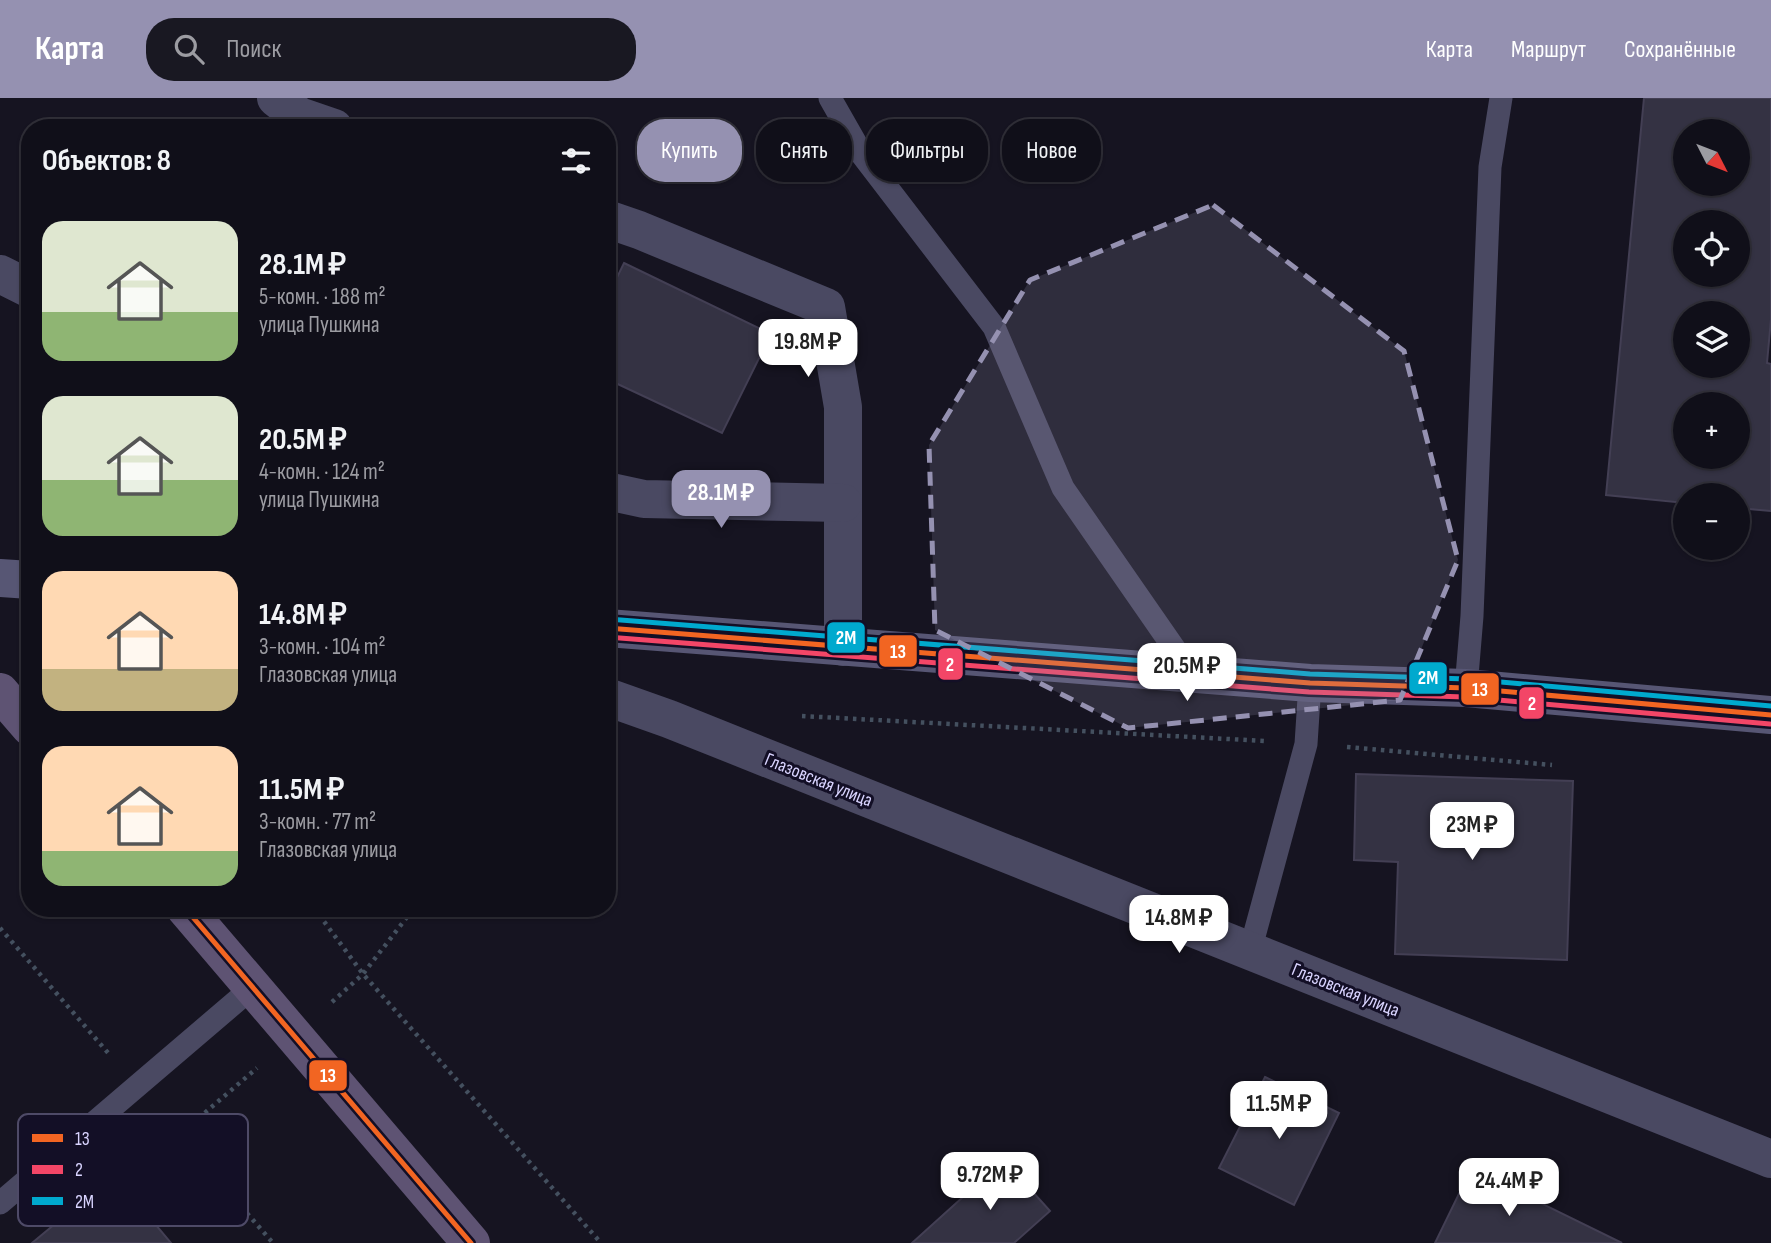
<!DOCTYPE html>
<html lang="ru">
<head>
<meta charset="utf-8">
<style>
  body { margin:0; font-family:"Sofia Sans Condensed",sans-serif; background:#191822; color:#f1f3f6; height:100vh; display:flex; flex-direction:column; font-size:26px; white-space:nowrap }
  * { box-sizing:border-box; margin:0 }
  p { font-size:23px; color:#9c9ca2 }
  .icon { flex:none; width:38px; height:38px; fill:none; stroke:currentColor; stroke-width:2; stroke-linecap:round; stroke-linejoin:round }
  .map { position:relative; flex:1; overflow:hidden }
  .details { position:absolute; left:21px; top:21px; width:595px; height:798px; display:flex; flex-direction:column; background:#100f19; border-radius:28px; box-shadow:0 2px 5px #0004,0 0 0 2px #302f38 }
  .details>* { flex:none }
  .hud { position:absolute; left:637px; top:21px; width:665px; height:63px; display:flex; gap:14px }
  .needle { width:46px; rotate:132deg }
  .buttons { position:absolute; left:1673px; top:21px; display:grid; gap:14px }
  .buttons a { display:grid; place-items:center; width:77px; height:77px; border-radius:50%; background:#100f19; box-shadow:0 2px 5px #0004,0 0 0 2px #302f38; font-size:35px }
  .price { position:absolute; translate:-50% -60px; padding:0 16px; border-radius:14px; background:#fff; color:#222; font-size:23px; line-height:46px; filter:drop-shadow(0 2px 4px #0008) }
  .price::after { content:''; position:absolute; left:50%; top:42px; width:21px; height:16px; margin-left:-10px; background:inherit; clip-path:polygon(0 0,100% 0,50% 100%) }
  .price.on { background:#9591b1; color:#fff }
  ul { padding:0; list-style:none }
  li { display:flex; align-items:center; gap:21px; height:175px; padding:0 21px }
  li span { display:grid; place-items:center; flex:none; width:196px; height:140px; border-radius:21px; color:#555 }
  li>.icon { margin-inline-start:auto }
  span .icon { width:84px; height:84px; fill:#fffc; stroke-width:1 }
  li b { font-size:30px }
  h2 { display:flex; justify-content:space-between; align-items:center; height:84px; padding:0 21px; font-size:30px }
  .chip { padding:0 24px; border-radius:28px; background:#100f19; box-shadow:0 2px 5px #0004,0 0 0 2px #302f38; font-size:24px; line-height:63px }
  .chip.on { background:#9591b1; color:#fff }
  header { display:flex; align-items:center; gap:42px; box-sizing:border-box; height:98px; padding:0 35px; background:#9591b1; color:#fff }
  header strong { font-size:33px }
  nav { display:flex; gap:38px; margin-inline-start:auto; font-size:24px }
  .search { width:490px; height:63px; background:#191822; display:flex; align-items:center; gap:18px; box-sizing:border-box; padding:0 24px; border-radius:28px; color:#9c9ca2; font-size:26px }
  .map>svg:first-child { display:block }
  .building { fill:#343243; stroke:#433f54; stroke-width:2; fill-rule:evenodd }
  .lines { fill:none; stroke-linecap:round; stroke-linejoin:round }
  .path { stroke:#44505f; stroke-width:4.5; stroke-dasharray:3.5 5; stroke-linecap:butt }
  .lane { stroke:#4a4962; stroke-width:23 }
  .street { stroke:#4a4962; stroke-width:38 }
  .secondary { stroke:#575674; stroke-width:38 }
  .primary { stroke:#5e5373; stroke-width:38 }
  .bus-1-casing { stroke:#130f26; stroke-width:10 }
  .bus-2-casing { stroke:#130f26; stroke-width:10 }
  .bus-3-casing { stroke:#130f26; stroke-width:10 }
  .bus-1 { stroke:#f26522; stroke-width:5 }
  .bus-2 { stroke:#f34667; stroke-width:5 }
  .bus-3 { stroke:#00a9ce; stroke-width:5 }
  .marked { fill:#9591b1; fill-opacity:0.2; stroke:#9591b1; stroke-width:5; stroke-dasharray:14 9; stroke-linejoin:round }
  .labels { text-anchor:middle; stroke-width:6; stroke-linejoin:round; paint-order:stroke }
  .street-label { font-size:19px; fill:#d9d4ff; stroke:#130f26 }
  .key { fill:#130f26; stroke:#4e4a67; stroke-width:2 }
  .key-label { font-size:19px; fill:#d9d4ff }
  .line-badge { stroke:#130f26; stroke-width:2.5 }
  .badge-label { font-size:19px; text-anchor:middle; font-weight:bold; fill:#fff }
</style>
</head>
<body>
<header>
<strong>Карта</strong>
<div class="search"><svg class="icon" aria-label="search" viewBox="0 0 24 24"><circle cx="10" cy="10" r="6"/><path d="M15 15l6 6"/></svg>Поиск</div>
<nav><a>Карта</a><a>Маршрут</a><a>Сохранённые</a></nav>
</header>
<div class="map">
<svg width="1771" height="1145" viewBox="0 0 1771 1145">
  <rect width="100%" height="100%" fill="#161421"/>
  <g class="building">
    <path d="M1644,0H1771V221L1767,265L1771,266V413L1738,410V397H1685V405L1606,397ZM1685,33H1738V86H1685ZM1685,124H1738V177H1685ZM1685,215H1738V268H1685ZM1685,306H1738V359H1685Z"/>
    <polygon points="624,165 771,236 722,335 607,281 607,200"/>
    <polygon points="1356,676 1573,683 1567,862 1395,856 1398,764 1354,762"/>
    <polygon points="1265,979 1339,1015 1294,1107 1219,1070"/>
    <polygon points="1004,1062 1050,1113 1014,1145 912,1145"/>
    <polygon points="1471,1071 1622,1145 1435,1145"/>
    <polygon points="114,1077 171,1145 32,1145"/>
  </g>
  <g class="lines">
    <g class="path">
      <polyline points="802,618 1265,643"/>
      <polyline points="1347,649 1552,667"/>
      <polyline points="314,810 363,876 601,1145"/>
      <polyline points="0,830 109,956"/>
      <polyline points="332,904 363,876 414,810"/>
      <polyline points="163,1019 273,1145"/>
      <polyline points="179,1037 257,970"/>
    </g>
    <g class="lane">
      <polyline points="830,0 863,58 994,229 1063,390 1192,576"/>
      <polyline points="1466,590 1472,518 1490,69 1501,0"/>
      <polyline points="1250,853 1306,646 1310,585"/>
      <polyline points="0,1105 253,889"/>
    </g>
    <g class="street">
      <polyline points="276,0 299,18 334,30"/>
      <polyline points="607,121 639,132 826,209 843,309 843,549"/>
      <polyline points="0,176 30,191"/>
      <polyline points="607,393 644,401 843,405"/>
      <polyline points="607,599 669,621 1771,1061"/>
    </g>
    <g class="secondary">
      <polyline points="0,480 30,482"/>
      <polyline points="607,530 1310,585 1466,590 1771,617"/>
    </g>
    <g class="primary">
      <polyline points="0,594 30,629"/>
      <polyline points="185,810 471,1145"/>
    </g>
    <defs>
      <g id="bus-1">
        <polyline points="607,530 1310,585 1466,590 1771,617"/>
        <polyline points="185,810 471,1145"/>
      </g>
      <polyline id="bus-2" points="607,539 1309,594 1465,599 1770,626"/>
      <polyline id="bus-3" points="608,521 1310,576 1467,581 1771,608"/>
    </defs>
    <use href="#bus-1" class="bus-1-casing"/>
    <use href="#bus-2" class="bus-2-casing"/>
    <use href="#bus-3" class="bus-3-casing"/>
    <use href="#bus-1" class="bus-1"/>
    <use href="#bus-2" class="bus-2"/>
    <use href="#bus-3" class="bus-3"/>
  </g>
  <path class="marked" d="M1213,107L1404,253L1458,462L1400,602L1128,630L935,532L929,347L1030,182Z"/>
  <g class="labels">
    <g class="street-label">
      <text transform="translate(819 681) rotate(22)" y="7">Глазовская улица</text>
      <text transform="translate(1346 891) rotate(22)" y="7">Глазовская улица</text>
    </g>
  </g>
  <rect x="18" y="1016" width="230" height="112" rx="10" class="key"/>
  <rect x="32" y="1036" width="31" height="8" fill="#f26522"/>
  <rect x="32" y="1067" width="31" height="9" fill="#f34667"/>
  <rect x="32" y="1099" width="31" height="8" fill="#00a9ce"/>
  <g class="key-label">
    <text x="75" y="1047">13</text>
    <text x="75" y="1078">2</text>
    <text x="75" y="1110">2М</text>
  </g>
  <g class="line-badge">
    <rect x="826" y="523" width="40" height="33" rx="7" fill="#00a9ce"/>
    <rect x="878" y="536" width="40" height="34" rx="7" fill="#f26522"/>
    <rect x="937" y="549" width="27" height="34" rx="7" fill="#f34667"/>
    <rect x="1408" y="563" width="40" height="34" rx="7" fill="#00a9ce"/>
    <rect x="1460" y="574" width="40" height="34" rx="7" fill="#f26522"/>
    <rect x="1518" y="588" width="27" height="34" rx="7" fill="#f34667"/>
    <rect x="308" y="961" width="40" height="33" rx="7" fill="#f26522"/>
  </g>
  <g class="badge-label">
    <text x="846" y="546">2М</text>
    <text x="898" y="560">13</text>
    <text x="950" y="573">2</text>
    <text x="1428" y="586">2М</text>
    <text x="1480" y="598">13</text>
    <text x="1532" y="612">2</text>
    <text x="328" y="984">13</text>
  </g>
</svg>
<div class="buttons">
<a><svg class="needle" viewBox="-14 -14 28 28"><path d="M0-13l5 13h-10z" fill="#e53935"/><path d="M0 13l5-13h-10z" fill="#9c9ca2"/></svg></a>
<a><svg class="icon" aria-label="locate" viewBox="0 0 24 24"><circle cx="12" cy="12" r="6"/><path d="M12 2v4M12 18v4M2 12h4M18 12h4"/></svg></a>
<a><svg class="icon" aria-label="layers" viewBox="0 0 24 24"><path d="M12 4l9 5-9 5-9-5zM3 14l9 5 9-5"/></svg></a>
<a>+</a>
<a>−</a>
</div>
<b class="price" style="left:808px;top:281px">19.8M ₽</b>
<b class="price on" style="left:721px;top:432px">28.1M ₽</b>
<b class="price" style="left:1187px;top:605px">20.5M ₽</b>
<b class="price" style="left:1472px;top:764px">23M ₽</b>
<b class="price" style="left:1179px;top:857px">14.8M ₽</b>
<b class="price" style="left:1279px;top:1043px">11.5M ₽</b>
<b class="price" style="left:990px;top:1114px">9.72M ₽</b>
<b class="price" style="left:1509px;top:1120px">24.4M ₽</b>
<div class="hud">
<a class="chip on">Купить</a>
<a class="chip">Снять</a>
<a class="chip">Фильтры</a>
<a class="chip">Новое</a>
</div>
<section class="details">
<h2>Объектов: 8<svg class="icon" aria-label="filters" viewBox="0 0 24 24"><path d="M4 7h16M4 17h16"/><circle cx="9" cy="7" r="2"/><circle cx="15" cy="17" r="2"/></svg></h2>
<ul>
<li><span style="background:linear-gradient(#dfe7d0 65%,#8fb573 0)"><svg class="icon" aria-label="home" viewBox="0 0 24 24"><path d="M3 11l9-7 9 7M6 9v11h12V9"/></svg></span><div><b>28.1M ₽</b><p>5-комн. · 188 m²</p><p>улица Пушкина</p></div></li>
<li><span style="background:linear-gradient(#dfe7d0 60%,#8fb573 0)"><svg class="icon" aria-label="home" viewBox="0 0 24 24"><path d="M3 11l9-7 9 7M6 9v11h12V9"/></svg></span><div><b>20.5M ₽</b><p>4-комн. · 124 m²</p><p>улица Пушкина</p></div></li>
<li><span style="background:linear-gradient(#ffd9b3 70%,#c2b280 0)"><svg class="icon" aria-label="home" viewBox="0 0 24 24"><path d="M3 11l9-7 9 7M6 9v11h12V9"/></svg></span><div><b>14.8M ₽</b><p>3-комн. · 104 m²</p><p>Глазовская улица</p></div></li>
<li><span style="background:linear-gradient(#ffd9b3 75%,#8fb573 0)"><svg class="icon" aria-label="home" viewBox="0 0 24 24"><path d="M3 11l9-7 9 7M6 9v11h12V9"/></svg></span><div><b>11.5M ₽</b><p>3-комн. · 77 m²</p><p>Глазовская улица</p></div></li>
</ul>
</section>
</div>
</body>
</html>
